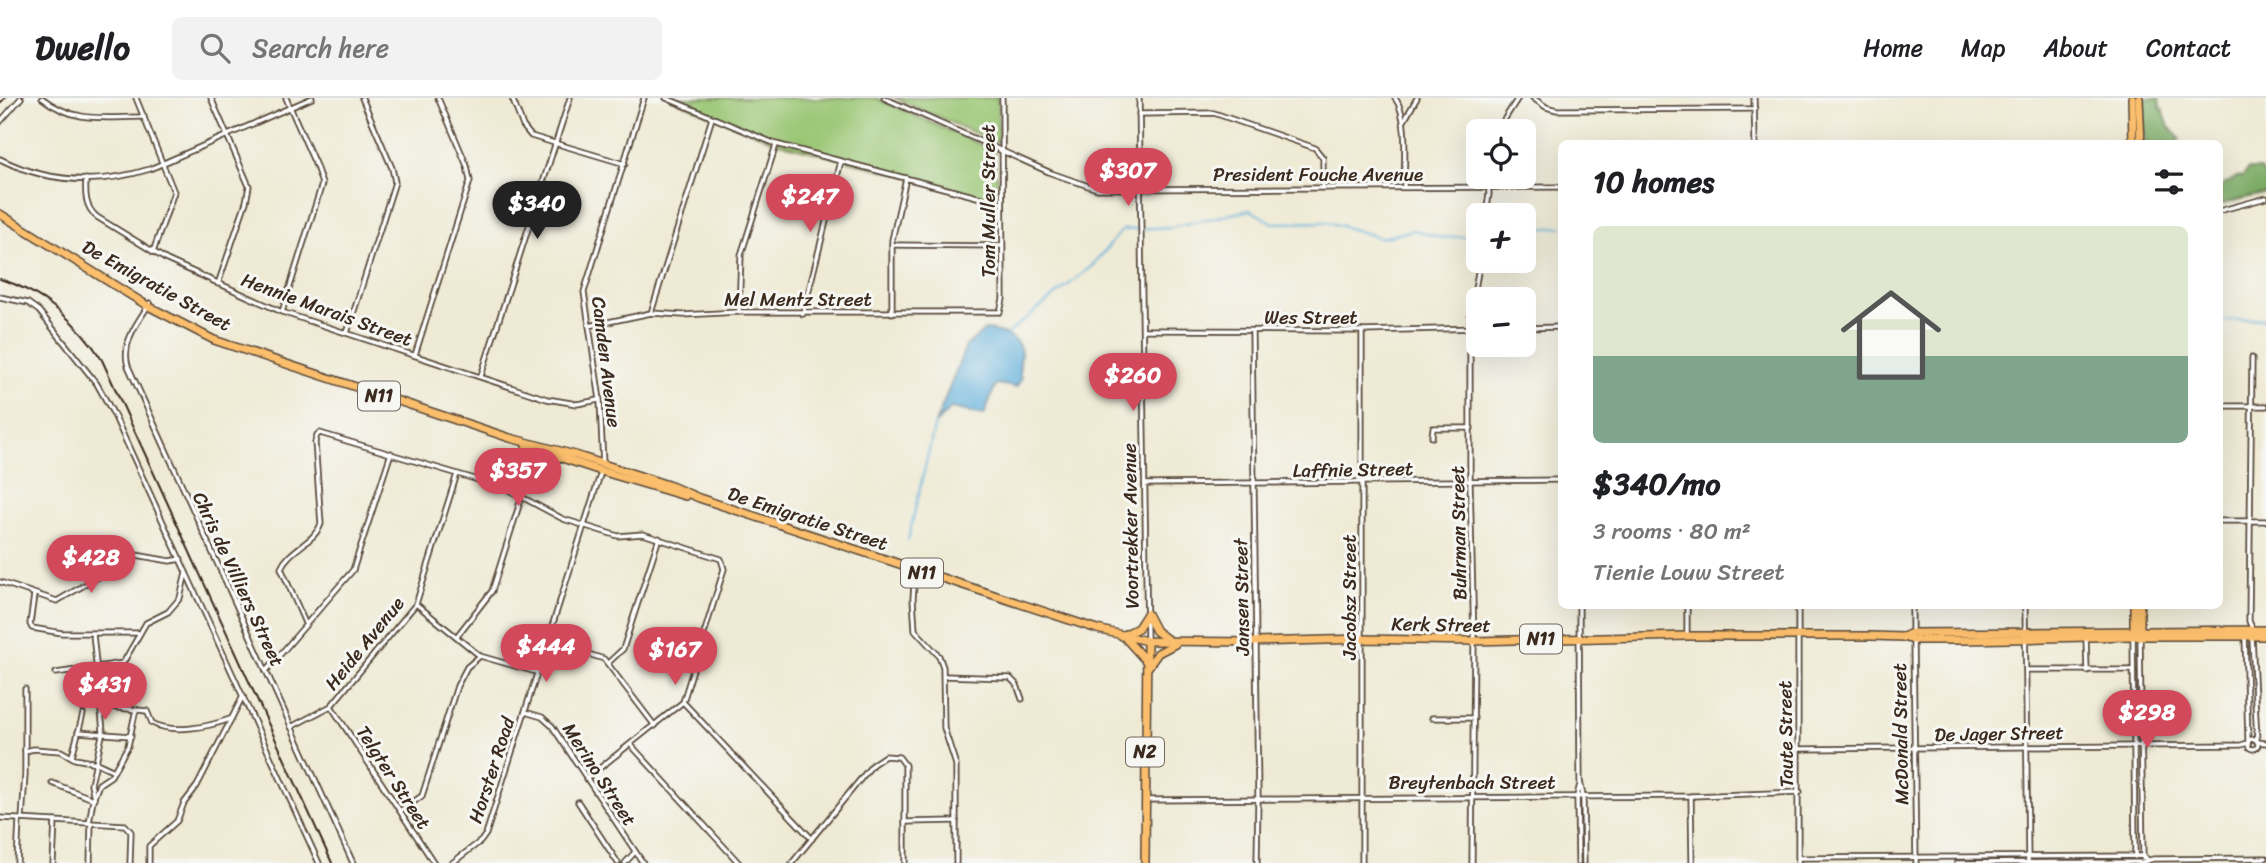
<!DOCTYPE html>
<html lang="en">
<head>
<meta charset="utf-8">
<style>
  body { margin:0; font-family:Sriracha,sans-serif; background:#f2f2f2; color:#202124; height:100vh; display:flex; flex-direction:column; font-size:26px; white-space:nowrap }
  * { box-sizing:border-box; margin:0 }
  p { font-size:23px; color:#757577 }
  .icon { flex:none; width:38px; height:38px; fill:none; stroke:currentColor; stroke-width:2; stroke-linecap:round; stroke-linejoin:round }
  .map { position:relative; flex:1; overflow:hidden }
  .panel { position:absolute; left:1558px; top:42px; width:665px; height:469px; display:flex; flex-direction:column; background:#fff; border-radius:10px; box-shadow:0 7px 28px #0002 }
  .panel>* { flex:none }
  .tools { position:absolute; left:1466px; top:21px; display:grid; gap:14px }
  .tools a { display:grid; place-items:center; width:70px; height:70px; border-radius:10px; background:#fff; box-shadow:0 7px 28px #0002; font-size:35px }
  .price { position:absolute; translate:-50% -60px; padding:0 16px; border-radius:24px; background:#d1495b; color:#fff; font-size:23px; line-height:46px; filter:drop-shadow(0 2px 4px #0008) }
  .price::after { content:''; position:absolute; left:50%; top:42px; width:21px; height:16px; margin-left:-10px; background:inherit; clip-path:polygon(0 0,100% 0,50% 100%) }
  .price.selected { background:#222; color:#fff }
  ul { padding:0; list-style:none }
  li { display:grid; align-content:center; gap:14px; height:371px; padding:0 35px }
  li+li { border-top:2px solid #e0e0e0 }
  li span { display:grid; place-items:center; height:217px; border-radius:10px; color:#555 }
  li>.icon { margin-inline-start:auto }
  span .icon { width:126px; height:126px; fill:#fffc; stroke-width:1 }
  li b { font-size:30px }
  h2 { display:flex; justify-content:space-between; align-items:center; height:84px; padding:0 35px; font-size:30px }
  header { display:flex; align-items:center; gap:42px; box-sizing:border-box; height:98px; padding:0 35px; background:#fff; border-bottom:2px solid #e0e0e0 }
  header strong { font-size:33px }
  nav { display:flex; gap:38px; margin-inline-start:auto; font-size:24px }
  .search { width:490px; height:63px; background:#f2f2f2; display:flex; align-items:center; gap:18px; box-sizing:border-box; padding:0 24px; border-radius:10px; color:#757577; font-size:26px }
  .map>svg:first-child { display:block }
  .green { fill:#9ac673; stroke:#6a7848; stroke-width:2 }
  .forest { fill:#7bab65; stroke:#5b6a42; stroke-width:2 }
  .water { fill:#63b1dd; stroke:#4f6e7e; stroke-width:2 }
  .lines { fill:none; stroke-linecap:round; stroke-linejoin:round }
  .stream { stroke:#63b1dd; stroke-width:2 }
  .street-casing { stroke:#564739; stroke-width:7 }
  .highway-casing { stroke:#564739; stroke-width:10 }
  .street { stroke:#fff; stroke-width:3.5 }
  .highway { stroke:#fabe6d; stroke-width:7 }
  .rail { stroke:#3b2a1e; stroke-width:2 }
  .labels { text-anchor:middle; stroke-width:6; stroke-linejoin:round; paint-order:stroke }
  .shield { fill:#f6f6f2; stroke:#73675e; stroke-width:2 }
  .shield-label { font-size:18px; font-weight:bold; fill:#3b2a1e }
  .street-label { font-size:19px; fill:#3b2a1e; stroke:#f6f6f2 }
</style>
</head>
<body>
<header>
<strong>Dwello</strong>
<div class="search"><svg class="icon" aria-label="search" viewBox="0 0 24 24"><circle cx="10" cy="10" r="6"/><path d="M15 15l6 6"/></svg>Search here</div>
<nav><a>Home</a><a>Map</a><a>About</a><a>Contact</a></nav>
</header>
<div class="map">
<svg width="2266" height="765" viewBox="0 0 2266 765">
  <rect width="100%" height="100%" fill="#f6f6f2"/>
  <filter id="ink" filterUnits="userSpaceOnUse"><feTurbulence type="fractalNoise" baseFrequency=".0143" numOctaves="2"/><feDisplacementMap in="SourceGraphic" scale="14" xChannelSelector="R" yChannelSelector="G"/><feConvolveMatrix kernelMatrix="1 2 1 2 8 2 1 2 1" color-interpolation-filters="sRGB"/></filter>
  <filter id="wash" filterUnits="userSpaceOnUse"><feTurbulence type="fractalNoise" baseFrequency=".00686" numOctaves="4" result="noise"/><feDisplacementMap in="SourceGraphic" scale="28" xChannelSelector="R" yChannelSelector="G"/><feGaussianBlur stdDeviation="1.57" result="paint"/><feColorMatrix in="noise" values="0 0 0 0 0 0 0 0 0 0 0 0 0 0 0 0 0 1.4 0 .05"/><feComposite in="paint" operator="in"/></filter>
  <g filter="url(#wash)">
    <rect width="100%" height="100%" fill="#efead4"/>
    <g class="green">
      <polygon points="670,0 876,0 995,53 998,97 994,101 779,45"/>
      <polygon points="894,0 998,0 998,45"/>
    </g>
    <g class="forest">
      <polygon points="2143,0 2159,0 2160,10 2163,12 2169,29 2180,41 2176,45 2145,45"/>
      <polygon points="2248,71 2261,71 2266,81 2266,95 2219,107 2219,90 2237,79 2243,79"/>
    </g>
    <path class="water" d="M985,232C1000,233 1021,239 1021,257C1020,267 1018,271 1021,281L1016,289L996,286L984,317L951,310L935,326L966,248Z"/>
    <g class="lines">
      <g class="stream">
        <polyline points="1524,132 1561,129"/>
        <polyline points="2219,223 2266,220"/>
        <polyline points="1007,236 1092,168 1122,132 1171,129 1250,112 1273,125 1328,124 1381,140 1414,132 1442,140 1479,137"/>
        <polyline points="908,442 935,326"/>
      </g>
    </g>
  </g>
  <g filter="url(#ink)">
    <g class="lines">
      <defs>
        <g id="street">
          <path d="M42,0C75,26 104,19 144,19"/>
          <polyline points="136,0 174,94 153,154"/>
          <polyline points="211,0 249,88 246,104 218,186"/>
          <polyline points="512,0 523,28 531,38 625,66"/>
          <polyline points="666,0 776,46 1000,105"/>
          <polyline points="884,0 1051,75 1097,91 1561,89"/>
          <polyline points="1139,0 1147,543"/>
          <path d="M1395,0C1409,19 1404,65 1404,89"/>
          <polyline points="1533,0 1546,9 1557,12 1755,11"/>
          <polyline points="1754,0 1755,46"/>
          <polyline points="1139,16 1214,15 1315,50 1323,60 1323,90"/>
          <polyline points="0,24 21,0"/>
          <polyline points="1403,25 1417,0"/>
          <polyline points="1497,33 1518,0"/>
          <path d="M0,61C48,85 99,87 150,71L312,0"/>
          <path d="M86,81C85,96 85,109 97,119L167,162L282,214L547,301L577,306L599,302"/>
          <polyline points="2219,113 2266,100"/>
          <polyline points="1486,117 1489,96 1488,79"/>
          <polyline points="892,147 1001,148"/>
          <polyline points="0,199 28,205 39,213 97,286 114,317 319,765"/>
          <path d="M150,205C138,224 121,244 128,268L353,765"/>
          <polyline points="282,214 322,86 316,68 286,0"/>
          <polyline points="739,214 741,157 776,47"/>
          <polyline points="651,215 712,20"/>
          <polyline points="892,215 892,142 906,80"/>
          <polyline points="803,216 841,63"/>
          <polyline points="589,228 651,215 683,217 739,214 1000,214 1003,201 1002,0"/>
          <polyline points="1524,230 1561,229"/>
          <polyline points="1144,232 1362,233 1479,230"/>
          <polyline points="1252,233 1258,700 1257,765"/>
          <polyline points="1362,233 1362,765"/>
          <polyline points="347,235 395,84 392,70 362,0"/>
          <polyline points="415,257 470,83 467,68 438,0"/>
          <polyline points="2252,260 2249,523 2252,530"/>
          <polyline points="481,278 570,0"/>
          <polyline points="2219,308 2266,308"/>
          <polyline points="1432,339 1433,330 1471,330"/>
          <polyline points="603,367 600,302 584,194 644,0"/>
          <polyline points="1145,386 1561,382"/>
          <polyline points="2219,423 2266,423"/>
          <polyline points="915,472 913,501 915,532 939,558 943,569 944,630 956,667 956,765"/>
          <polyline points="0,484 57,503 136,457 170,463 181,461"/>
          <polyline points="34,497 30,526 32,530 62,535 138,535"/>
          <polyline points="416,506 480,558 536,574"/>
          <polyline points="1579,508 1580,683 1583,698 1584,765"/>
          <polyline points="1798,508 1798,765"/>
          <polyline points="1912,508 1912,535"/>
          <polyline points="2025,508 2028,765"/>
          <path d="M305,525L281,470C289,451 314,445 321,426L315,344L317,337L320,335L505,390L563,421L618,438L643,436L721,461L724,471L683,604L586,681"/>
          <polyline points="93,536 103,633 91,686 94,700"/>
          <polyline points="1687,536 1687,508"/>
          <polyline points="457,538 492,493 522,398"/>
          <polyline points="2140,538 2143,760"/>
          <polyline points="2245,538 2248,643"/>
          <polyline points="2252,538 2257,643"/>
          <polyline points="2086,539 2087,573"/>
          <polyline points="2133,540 2135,759"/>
          <polyline points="547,543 604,561 655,628"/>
          <polyline points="1913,543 1916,765"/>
          <polyline points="608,565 623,551 659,440"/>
          <polyline points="2027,572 2133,572"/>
          <polyline points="266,573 353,472 391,355"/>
          <polyline points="56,575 123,565 146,525 168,514 180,500 186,475"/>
          <polyline points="944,578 1010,580 1017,587 1022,601"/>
          <polyline points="684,605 812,741"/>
          <path d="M100,608L147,613L152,625C173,636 208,629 230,621"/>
          <polyline points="331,608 434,765"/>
          <polyline points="525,614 542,619 552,628 643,765"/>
          <polyline points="1432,620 1474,620"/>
          <polyline points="291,629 331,608 416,506 457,376"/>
          <polyline points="78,634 131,638"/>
          <circle cx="2253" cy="646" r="5"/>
          <polyline points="2257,644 2266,645"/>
          <polyline points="631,647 739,765"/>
          <polyline points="1799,651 2241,647 2248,645"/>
          <polyline points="25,653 34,651 61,653 75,661 97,665 114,673"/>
          <polyline points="72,658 83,616"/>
          <polyline points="52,685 93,701"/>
          <polyline points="1691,698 1692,765"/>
          <polyline points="1147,702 1691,698 1800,694"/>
          <polyline points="578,704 618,765"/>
          <polyline points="400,713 422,698 457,588 467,569 480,558"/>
          <polyline points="0,720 125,727 131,734 130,765"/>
          <polyline points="22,721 25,677 25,591"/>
          <polyline points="905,724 956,723"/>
          <polyline points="89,725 93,702 99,686 111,678 128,648 136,611"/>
          <polyline points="1799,760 2143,758 2147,761"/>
          <polyline points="17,765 19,722"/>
          <polyline points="53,765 55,723"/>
          <polyline points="90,765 91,725"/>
          <polyline points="149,765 149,748 177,723 184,705 197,688 243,598"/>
          <polyline points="452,765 481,743 486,736 601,374"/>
          <polyline points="625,765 635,754"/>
          <polyline points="792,765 873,666 885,658 899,659 905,667 905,765"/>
          <polyline points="1472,765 1474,543 1470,384 1470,219 1480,163"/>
          <polyline points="1578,765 1577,698 1580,686"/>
          <polyline points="1957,765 2143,764 2153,761 2266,760"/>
        </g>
        <g id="highway">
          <polyline points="2132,0 2133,46"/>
          <polyline points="2139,0 2141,46"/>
          <polyline points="0,116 148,208 214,242 510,340 575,357 671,388 699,400 1097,531 1147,543 1255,544 1363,541 1474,543 1687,538 1871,538 1903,539 1913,542 1964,542 2133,538 2266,538"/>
          <polyline points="526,348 601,373 685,398"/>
          <polyline points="1147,516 1156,533 1171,544"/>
          <polyline points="2134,534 2134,508"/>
          <polyline points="2140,534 2140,508"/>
          <polyline points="1122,538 1138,530 1147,516"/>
          <polyline points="1903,539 1912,535 2266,532"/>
          <polyline points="1126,541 1146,563"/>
          <polyline points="1148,569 1158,555 1175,546"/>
          <polyline points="1145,765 1147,543"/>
        </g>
      </defs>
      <use href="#street" class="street-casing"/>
      <use href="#highway" class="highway-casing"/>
      <use href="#street" class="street"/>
      <use href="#highway" class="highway"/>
      <g class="rail">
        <polyline points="0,5 5,0"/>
        <path d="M0,181C43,194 79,225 102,262L332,765"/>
      </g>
    </g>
  </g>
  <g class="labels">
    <g class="shield">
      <rect x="358" y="283.5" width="42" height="29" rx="5"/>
      <rect x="901" y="460.5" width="42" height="29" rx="5"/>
      <rect x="1520" y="526.5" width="42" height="29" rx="5"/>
      <rect x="1126" y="639.5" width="38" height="29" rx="5"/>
    </g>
    <g class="shield-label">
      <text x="379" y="304">N11</text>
      <text x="922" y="481">N11</text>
      <text x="1541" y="547">N11</text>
      <text x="1145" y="660">N2</text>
    </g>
    <g class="street-label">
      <text x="1318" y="83">President Fouche Avenue</text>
      <text transform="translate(988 103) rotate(-90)" y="7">Tom Muller Street</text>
      <text transform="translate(157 187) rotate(29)" y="7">De Emigratie Street</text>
      <text x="798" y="208">Mel Mentz Street</text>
      <text transform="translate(327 211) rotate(20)" y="7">Hennie Marais Street</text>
      <text x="1311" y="226">Wes Street</text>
      <text transform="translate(607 264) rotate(83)" y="7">Camden Avenue</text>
      <text transform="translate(1353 371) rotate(-1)" y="7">Laffnie Street</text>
      <text transform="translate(808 420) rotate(18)" y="7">De Emigratie Street</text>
      <text transform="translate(1130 428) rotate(-91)" y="7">Voortrekker Avenue</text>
      <text transform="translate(1458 435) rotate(-91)" y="7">Buhrman Street</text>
      <text transform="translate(239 481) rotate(65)" y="7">Chris de Villiers Street</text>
      <text transform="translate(1241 499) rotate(-91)" y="7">Jansen Street</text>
      <text transform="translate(1349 499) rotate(-90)" y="7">Jacobsz Street</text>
      <text transform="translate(1441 526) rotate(1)" y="7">Kerk Street</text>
      <text transform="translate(364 545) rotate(-51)" y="7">Heide Avenue</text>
      <text transform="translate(1999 635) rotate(-1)" y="7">De Jager Street</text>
      <text transform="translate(1785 636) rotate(-91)" y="7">Taute Street</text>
      <text transform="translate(1900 636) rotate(-91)" y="7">McDonald Street</text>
      <text transform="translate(491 672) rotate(-72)" y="7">Horster Road</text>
      <text transform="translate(600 676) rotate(57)" y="7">Merino Street</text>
      <text transform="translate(394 679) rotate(57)" y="7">Telgter Street</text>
      <text x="1472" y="691">Breytenbach Street</text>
    </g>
  </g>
</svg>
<div class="tools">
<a><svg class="icon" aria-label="locate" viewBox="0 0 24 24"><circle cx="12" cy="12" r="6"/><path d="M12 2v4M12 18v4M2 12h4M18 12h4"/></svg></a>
<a>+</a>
<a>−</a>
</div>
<b class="price" style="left:1128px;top:110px">$307</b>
<b class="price" style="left:810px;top:136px">$247</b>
<b class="price selected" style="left:537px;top:143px">$340</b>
<b class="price" style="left:1133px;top:315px">$260</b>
<b class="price" style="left:518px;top:410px">$357</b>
<b class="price" style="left:91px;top:497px">$428</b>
<b class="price" style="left:546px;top:586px">$444</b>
<b class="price" style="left:675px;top:589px">$167</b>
<b class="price" style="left:105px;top:624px">$431</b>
<b class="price" style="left:2147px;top:652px">$298</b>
<section class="panel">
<h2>10 homes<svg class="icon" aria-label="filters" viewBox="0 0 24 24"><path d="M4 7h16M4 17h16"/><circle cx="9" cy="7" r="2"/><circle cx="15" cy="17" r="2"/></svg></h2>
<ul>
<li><span style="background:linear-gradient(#dfe7d0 60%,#7fa58c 0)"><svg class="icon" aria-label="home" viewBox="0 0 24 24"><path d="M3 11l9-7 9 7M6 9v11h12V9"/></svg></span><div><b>$340/mo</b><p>3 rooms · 80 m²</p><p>Tienie Louw Street</p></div></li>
</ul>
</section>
</div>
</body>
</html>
